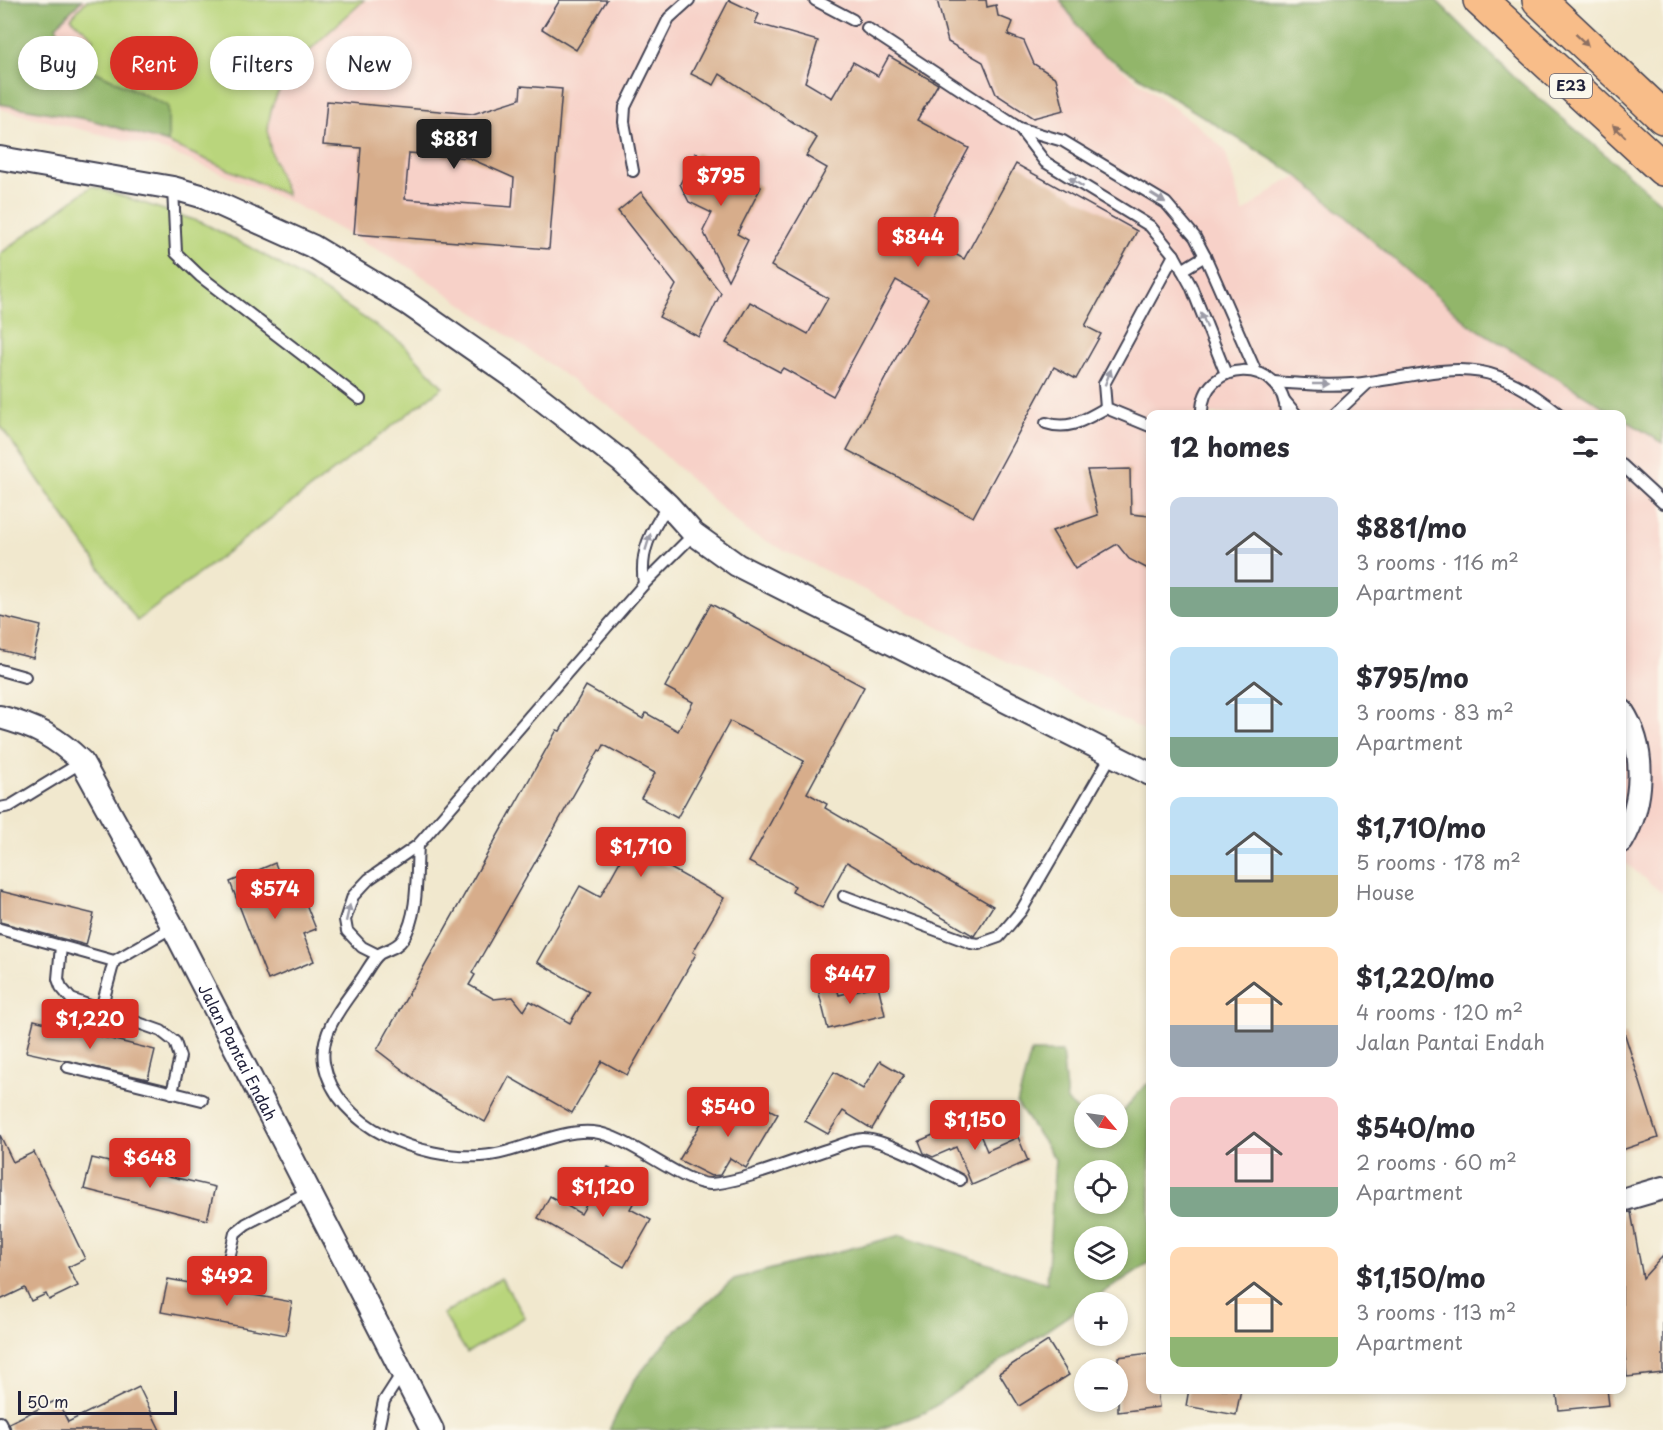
<!DOCTYPE html>
<html lang="en">
<head>
<meta charset="utf-8">
<style>
  body { margin:0; font-family:"Playpen Sans",sans-serif; background:#f7f7f7; color:#2b2b33; height:100vh; display:flex; flex-direction:column; font-size:22px; white-space:nowrap }
  * { box-sizing:border-box; margin:0 }
  p { font-size:20px; color:#7c7c81 }
  .icon { flex:none; width:33px; height:33px; fill:none; stroke:currentColor; stroke-width:2; stroke-linecap:round; stroke-linejoin:round }
  .map { position:relative; flex:1; overflow:hidden }
  .drawer { position:absolute; left:1146px; top:410px; width:480px; height:984px; display:flex; flex-direction:column; background:#fff; border-radius:12px; box-shadow:0 3px 9px #0003 }
  .drawer>* { flex:none }
  .banner { position:absolute; left:18px; top:36px; width:570px; height:54px; display:flex; gap:12px }
  .needle { width:39px; rotate:119deg }
  .fabs { position:absolute; left:1074px; top:1094px; display:grid; gap:12px }
  .fabs a { display:grid; place-items:center; width:54px; height:54px; border-radius:50%; background:#fff; box-shadow:0 3px 9px #0003; font-size:30px }
  .scale { position:absolute; left:18px; bottom:15px; width:159px; box-sizing:border-box; padding-left:6px; border:3px solid #22223b; border-top:0; font-size:16px; line-height:21px; white-space:nowrap; color:#22223b; -webkit-text-stroke:4px #fbf7ec; paint-order:stroke }
  .price { position:absolute; translate:-50% -51px; padding:0 14px; border-radius:6px; background:#d93025; color:#fff; font-size:20px; line-height:39px; filter:drop-shadow(0 2px 3px #0008) }
  .price::after { content:''; position:absolute; left:50%; top:36px; width:18px; height:14px; margin-left:-9px; background:inherit; clip-path:polygon(0 0,100% 0,50% 100%) }
  .price.on { background:#222; color:#fff }
  ul { padding:0; list-style:none }
  li { display:flex; align-items:center; gap:18px; height:150px; padding:0 24px }
  li span { display:grid; place-items:center; flex:none; width:168px; height:120px; border-radius:12px; color:#555 }
  li>.icon { margin-inline-start:auto }
  span .icon { width:72px; height:72px; fill:#fffc; stroke-width:1 }
  li b { font-size:26px }
  h2 { display:flex; justify-content:space-between; align-items:center; height:72px; padding:0 24px; font-size:26px }
  .pill { padding:0 21px; border-radius:27px; background:#fff; box-shadow:0 3px 9px #0003; font-size:21px; line-height:54px }
  .pill.on { background:#d93025; color:#fff }
  .map>svg:first-child { display:block }
  .built { fill:#f7d1c8 }
  .green { fill:#b9d57b; stroke:#6e7c5b; stroke-width:1.5 }
  .forest { fill:#92b66b; stroke:#5a6c53; stroke-width:1.5; fill-rule:evenodd }
  .building { fill:#d7ad8b; fill-rule:evenodd }
  .lines { fill:none; stroke-linecap:round; stroke-linejoin:round }
  .lane-casing { stroke:#414051; stroke-width:14 }
  .street-casing { stroke:#414051; stroke-width:26 }
  .highway-casing { stroke:#414051; stroke-width:36 }
  .lane { stroke:#fff; stroke-width:10 }
  .street { stroke:#fff; stroke-width:22 }
  .highway { stroke:#f8bd89; stroke-width:33 }
  .oneway { fill:#8d7062 }
  .oneway2 { fill:#9c9ca7 }
  .labels { text-anchor:middle; stroke-width:6; stroke-linejoin:round; paint-order:stroke }
  .shield { fill:#fbf7ec; stroke:#636270; stroke-width:1.5 }
  .shield-label { font-size:15px; font-weight:bold; fill:#22223b }
  .street-label { font-size:16px; fill:#22223b; stroke:#fbf7ec }
</style>
</head>
<body>
<div class="map">
<svg width="1663" height="1430" viewBox="0 0 1663 1430">
  <rect width="100%" height="100%" fill="#fbf7ec"/>
  <filter id="ink" filterUnits="userSpaceOnUse"><feTurbulence type="fractalNoise" baseFrequency=".0167" numOctaves="2"/><feDisplacementMap in="SourceGraphic" scale="12" xChannelSelector="R" yChannelSelector="G"/><feConvolveMatrix kernelMatrix="1 2 1 2 8 2 1 2 1" color-interpolation-filters="sRGB"/></filter>
  <filter id="wash" filterUnits="userSpaceOnUse"><feTurbulence type="fractalNoise" baseFrequency=".008" numOctaves="4" result="noise"/><feDisplacementMap in="SourceGraphic" scale="24" xChannelSelector="R" yChannelSelector="G"/><feGaussianBlur stdDeviation="1.35" result="paint"/><feColorMatrix in="noise" values="0 0 0 0 0 0 0 0 0 0 0 0 0 0 0 0 0 1.4 0 .05"/><feComposite in="paint" operator="in"/></filter>
  <g filter="url(#wash)">
    <rect width="100%" height="100%" fill="#f1e8ce"/>
    <g class="built">
      <polygon points="0,0 1060,0 1093,48 1196,124 1225,150 1243,213 1285,181 1308,175 1469,324 1615,414 1150,414 1150,733 746,531 619,413 409,267 290,202 167,151 0,109"/>
      <polygon points="1622,418 1663,443 1663,894 1622,860"/>
    </g>
    <g class="green">
      <path d="M87,0H364C327,36 260,82 269,142C272,160 281,178 287,195L168,143V106L88,68L81,56L94,38L71,18Z"/>
      <polygon points="92,186 203,223 259,252 313,284 403,344 443,387 137,621 0,425 0,254"/>
      <polygon points="501,1278 525,1317 467,1353 443,1314"/>
    </g>
    <g class="forest">
      <polygon points="0,0 82,0 56,26 67,51 88,68 168,106 168,143 91,120 0,104"/>
      <polygon points="1060,0 1436,0 1513,76 1663,204 1663,443 1622,418 1622,414 1615,414 1469,324 1298,176 1093,48"/>
      <path d="M1031,1052H1062L1067,1101L1084,1116V1137H1118V1118L1144,1086L1150,1083V1262L1089,1302H1084V1305L926,1412L878,1430H609L633,1382L671,1335L734,1279L901,1235L1047,1283L1055,1159L1017,1104ZM1084,1170H1118V1203H1084ZM1084,1236H1118V1269H1084Z"/>
    </g>
    <g id="blocks">
      <g class="building">
        <polygon points="560,0 607,0 576,50 542,29"/>
        <polygon points="729,0 759,14 755,23 818,41 805,82 832,98 853,62 878,76 889,56 938,84 917,120 969,148 921,236 964,259 1016,164 1137,231 1085,326 1101,334 1076,379 1054,367 973,517 847,450 928,298 896,280 833,396 783,368 780,372 726,343 750,302 808,334 828,298 771,266 827,168 806,156 817,138 720,74 714,85 691,74"/>
        <polygon points="937,0 986,0 987,7 996,5 998,16 1013,22 1008,35 1024,41 1034,64 1056,78 1064,110 1033,118 996,94 983,62 948,42"/>
        <path d="M521,86L562,89L549,249L354,234L361,148L323,145L327,101L473,114L520,99ZM409,153L469,158L514,178L512,207L405,199Z"/>
        <polygon points="696,153 761,187 737,234 748,240 728,280 703,231 712,213 689,202 680,184"/>
        <polygon points="641,192 721,293 699,337 659,317 676,285 618,211"/>
        <polygon points="1130,469 1131,514 1150,516 1150,570 1129,559 1117,544 1075,569 1052,531 1098,515 1087,470"/>
        <polygon points="711,604 864,687 807,793 827,804 825,808 993,906 974,936 847,862 822,908 792,892 795,886 749,862 804,761 730,721 677,818 641,798 655,773 604,745 601,751 599,750 472,973 475,975 469,985 494,999 513,997 524,1011 530,1001 570,1023 589,991 537,962 580,886 600,897 629,845 724,898 693,952 696,954 627,1075 602,1061 572,1113 509,1077 485,1122 430,1091 377,1050 557,730 560,731 586,686 643,719 646,713 678,731 693,702 665,687"/>
        <polygon points="0,616 41,626 33,658 0,650"/>
        <polygon points="275,863 285,889 298,884 316,929 303,934 314,961 268,980 230,882"/>
        <polygon points="0,891 94,914 86,945 0,922"/>
        <polygon points="835,981 839,995 878,985 885,1015 828,1029 817,985"/>
        <polygon points="34,1020 155,1050 148,1079 26,1052"/>
        <polygon points="1622,1035 1625,1035 1658,1138 1622,1150"/>
        <polygon points="880,1061 904,1075 872,1129 843,1111 828,1134 805,1121 834,1072 863,1089"/>
        <polygon points="715,1100 744,1117 754,1101 778,1114 746,1168 730,1158 720,1175 711,1176 679,1160"/>
        <polygon points="973,1118 987,1151 1018,1137 1028,1161 972,1185 956,1147 933,1157 924,1153 919,1141"/>
        <polygon points="0,1135 13,1162 34,1152 85,1259 68,1267 78,1286 49,1300 46,1294 31,1301 25,1288 0,1300"/>
        <polygon points="92,1158 215,1187 207,1220 84,1189"/>
        <polygon points="608,1167 643,1186 630,1209 651,1220 624,1267 538,1218 550,1196 581,1214"/>
        <polygon points="1631,1212 1643,1278 1663,1256 1663,1373 1627,1377 1622,1321 1622,1213"/>
        <polygon points="168,1279 292,1302 286,1335 161,1312"/>
        <polygon points="1048,1341 1069,1375 1019,1406 999,1373"/>
        <polygon points="1150,1353 1150,1389 1157,1389 1159,1407 1118,1412 1118,1357"/>
        <polygon points="139,1387 160,1430 11,1430 9,1423 57,1400 68,1422"/>
        <polygon points="1189,1389 1241,1389 1236,1415 1186,1406"/>
        <polygon points="1556,1389 1607,1389 1609,1405 1559,1410"/>
      </g>
    </g>
  </g>
  <g filter="url(#ink)">
    <use href="#blocks" fill-opacity="0" stroke="#414051" stroke-width="1.5"/>
    <g class="lines">
      <defs>
        <g id="lane">
          <polyline points="815,0 853,20"/>
          <polyline points="867,28 1019,128"/>
          <polyline points="633,171 624,122 625,107 669,18 689,0"/>
          <polyline points="173,188 176,253 200,276 360,399"/>
          <polyline points="1182,270 1205,256"/>
          <polyline points="1226,374 1191,286 1174,255 1150,226 1045,162 1019,128 1063,141 1166,203 1195,237 1205,256 1256,372"/>
          <path d="M1273,382C1305,384 1338,387 1370,382C1457,369 1483,353 1559,414"/>
          <polyline points="1284,400 1296,414"/>
          <path d="M1202,414C1200,358 1285,355 1286,414"/>
          <polyline points="1335,414 1368,383"/>
          <path d="M1046,423C1070,431 1085,419 1106,408"/>
          <polyline points="1150,426 1106,408 1104,384 1174,255"/>
          <polyline points="1622,465 1663,503"/>
          <path d="M644,584C639,552 651,531 668,505"/>
          <polyline points="0,670 25,677"/>
          <polyline points="0,808 10,806 82,762"/>
          <path d="M418,845C416,874 419,914 403,939C397,948 388,949 379,954C373,959 367,971 362,978C346,1002 319,1030 324,1063C336,1128 422,1160 481,1156C518,1154 555,1129 593,1132C628,1135 683,1185 711,1184C741,1182 796,1160 826,1150C838,1146 851,1140 863,1139C886,1139 938,1169 960,1180"/>
          <polyline points="844,896 971,943 979,944 999,937 1021,911 1112,754"/>
          <polyline points="0,929 114,961 173,927"/>
          <polyline points="61,946 58,979 61,987 71,999 161,1031 175,1042 180,1057 172,1093"/>
          <polyline points="378,955 362,947 347,931 345,920 353,896 369,879 418,845 644,584 694,534"/>
          <polyline points="101,1009 114,961"/>
          <polyline points="68,1067 202,1100"/>
          <polyline points="227,1267 235,1233 246,1224 310,1191"/>
          <polyline points="0,1422 4,1430"/>
          <polyline points="378,1430 384,1401 402,1373"/>
        </g>
        <g id="street">
          <polyline points="0,158 173,188 201,196 312,246 407,303 512,376 621,461 668,505 694,534 737,565 1150,774"/>
          <path d="M1622,711C1647,749 1644,803 1622,841"/>
          <path id="s1" d="M0,717C36,727 55,736 82,762L173,927L432,1430"/>
          <polyline points="1622,1200 1663,1188"/>
        </g>
        <g id="highway">
          <polyline points="1480,0 1663,169"/>
          <polyline points="1539,0 1663,117"/>
        </g>
      </defs>
      <use href="#lane" class="lane-casing"/>
      <use href="#street" class="street-casing"/>
      <use href="#highway" class="highway-casing"/>
      <use href="#lane" class="lane"/>
      <use href="#street" class="street"/>
      <use href="#highway" class="highway"/>
    </g>
    <defs><path id="oneway-solid" d="M-6-.8H1V-3.2L6.5 0L1 3.2V.8H-6Z" transform="scale(1.5)"/></defs>
    <g class="oneway">
      <use href="#oneway-solid" transform="translate(1582 40) rotate(43)"/>
      <use href="#oneway-solid" transform="translate(1619 131) rotate(-137)"/>
    </g>
    <g class="oneway2">
      <use href="#oneway-solid" transform="translate(1076 182) rotate(-147)"/>
      <use href="#oneway-solid" transform="translate(1158 198) rotate(32)"/>
      <use href="#oneway-solid" transform="translate(1204 320) rotate(-111)"/>
      <use href="#oneway-solid" transform="translate(1108 377) rotate(-69)"/>
      <use href="#oneway-solid" transform="translate(1321 384)"/>
      <use href="#oneway-solid" transform="translate(648 542) rotate(-73)"/>
      <use href="#oneway-solid" transform="translate(348 913) rotate(-77)"/>
    </g>
  </g>
  <g class="labels">
    <rect class="shield" x="1550" y="74" width="42" height="24" rx="4.5"/>
    <g class="shield-label">
      <text x="1571" y="91">E23</text>
    </g>
    <g class="street-label">
      <text dy="6" stroke="none"><textPath href="#s1" startOffset="424">Jalan Pantai Endah</textPath></text>
    </g>
  </g>
</svg>
<div class="fabs">
<a><svg class="needle" viewBox="-14 -14 28 28"><path d="M0-13l5 13h-10z" fill="#e53935"/><path d="M0 13l5-13h-10z" fill="#7c7c81"/></svg></a>
<a><svg class="icon" aria-label="locate" viewBox="0 0 24 24"><circle cx="12" cy="12" r="6"/><path d="M12 2v4M12 18v4M2 12h4M18 12h4"/></svg></a>
<a><svg class="icon" aria-label="layers" viewBox="0 0 24 24"><path d="M12 4l9 5-9 5-9-5zM3 14l9 5 9-5"/></svg></a>
<a>+</a>
<a>−</a>
</div>
<div class="scale">50 m</div>
<b class="price on" style="left:454px;top:170px">$881</b>
<b class="price" style="left:721px;top:207px">$795</b>
<b class="price" style="left:918px;top:268px">$844</b>
<b class="price" style="left:641px;top:878px">$1,710</b>
<b class="price" style="left:275px;top:920px">$574</b>
<b class="price" style="left:850px;top:1005px">$447</b>
<b class="price" style="left:90px;top:1050px">$1,220</b>
<b class="price" style="left:728px;top:1138px">$540</b>
<b class="price" style="left:975px;top:1151px">$1,150</b>
<b class="price" style="left:150px;top:1189px">$648</b>
<b class="price" style="left:603px;top:1218px">$1,120</b>
<b class="price" style="left:227px;top:1307px">$492</b>
<div class="banner">
<a class="pill">Buy</a>
<a class="pill on">Rent</a>
<a class="pill">Filters</a>
<a class="pill">New</a>
</div>
<section class="drawer">
<h2>12 homes<svg class="icon" aria-label="filters" viewBox="0 0 24 24"><path d="M4 7h16M4 17h16"/><circle cx="9" cy="7" r="2"/><circle cx="15" cy="17" r="2"/></svg></h2>
<ul>
<li><span style="background:linear-gradient(#c9d6e8 75%,#7fa58c 0)"><svg class="icon" aria-label="home" viewBox="0 0 24 24"><path d="M3 11l9-7 9 7M6 9v11h12V9"/></svg></span><div><b>$881/mo</b><p>3 rooms · 116 m²</p><p>Apartment</p></div></li>
<li><span style="background:linear-gradient(#bfe0f5 75%,#7fa58c 0)"><svg class="icon" aria-label="home" viewBox="0 0 24 24"><path d="M3 11l9-7 9 7M6 9v11h12V9"/></svg></span><div><b>$795/mo</b><p>3 rooms · 83 m²</p><p>Apartment</p></div></li>
<li><span style="background:linear-gradient(#bfe0f5 65%,#c2b280 0)"><svg class="icon" aria-label="home" viewBox="0 0 24 24"><path d="M3 11l9-7 9 7M6 9v11h12V9"/></svg></span><div><b>$1,710/mo</b><p>5 rooms · 178 m²</p><p>House</p></div></li>
<li><span style="background:linear-gradient(#ffd9b3 65%,#9aa5b1 0)"><svg class="icon" aria-label="home" viewBox="0 0 24 24"><path d="M3 11l9-7 9 7M6 9v11h12V9"/></svg></span><div><b>$1,220/mo</b><p>4 rooms · 120 m²</p><p>Jalan Pantai Endah</p></div></li>
<li><span style="background:linear-gradient(#f6c9c9 75%,#7fa58c 0)"><svg class="icon" aria-label="home" viewBox="0 0 24 24"><path d="M3 11l9-7 9 7M6 9v11h12V9"/></svg></span><div><b>$540/mo</b><p>2 rooms · 60 m²</p><p>Apartment</p></div></li>
<li><span style="background:linear-gradient(#ffd9b3 75%,#8fb573 0)"><svg class="icon" aria-label="home" viewBox="0 0 24 24"><path d="M3 11l9-7 9 7M6 9v11h12V9"/></svg></span><div><b>$1,150/mo</b><p>3 rooms · 113 m²</p><p>Apartment</p></div></li>
</ul>
</section>
</div>
</body>
</html>
